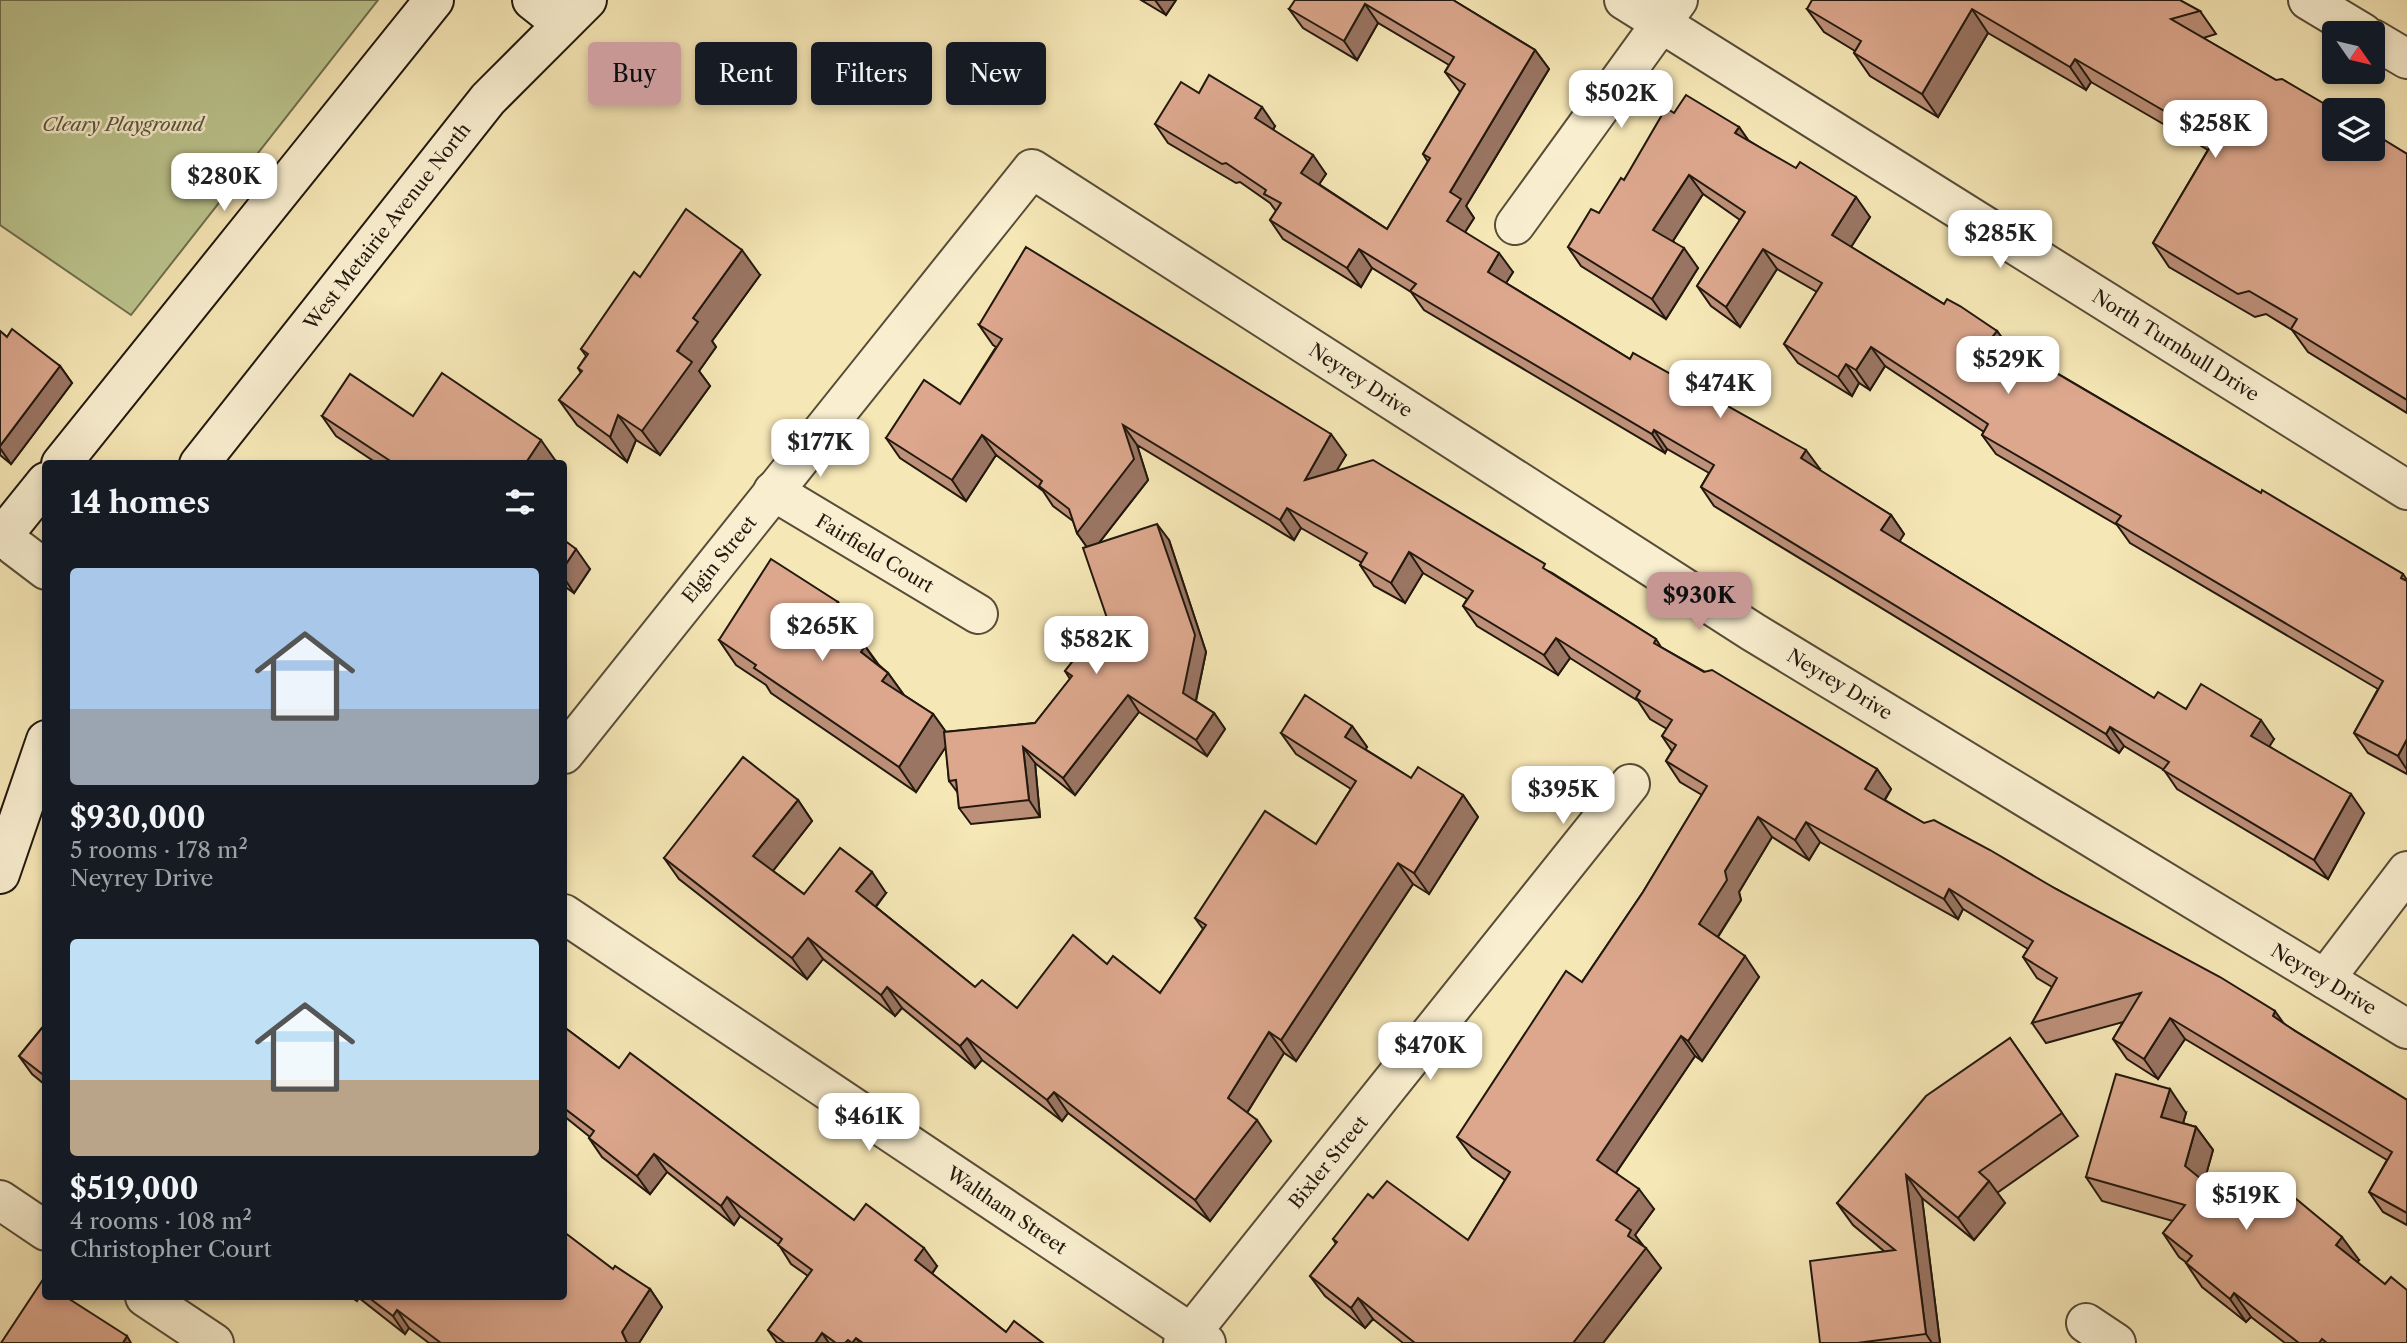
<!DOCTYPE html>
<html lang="en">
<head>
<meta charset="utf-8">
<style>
  body { margin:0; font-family:"Libre Caslon Text",serif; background:#242831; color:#f1f3f6; height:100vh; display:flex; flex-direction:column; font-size:26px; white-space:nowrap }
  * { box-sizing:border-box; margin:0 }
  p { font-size:23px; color:#9ea1a6 }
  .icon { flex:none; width:38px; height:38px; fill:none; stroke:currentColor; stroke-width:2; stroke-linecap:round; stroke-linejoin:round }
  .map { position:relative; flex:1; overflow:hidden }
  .drawer { position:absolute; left:42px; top:460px; width:525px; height:840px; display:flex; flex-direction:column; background:#171b24; border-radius:7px; box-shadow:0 4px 10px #0003 }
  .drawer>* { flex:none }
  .hud { position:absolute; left:588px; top:42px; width:665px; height:63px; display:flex; gap:14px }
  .needle { width:46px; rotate:124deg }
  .buttons { position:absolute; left:2322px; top:21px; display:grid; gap:14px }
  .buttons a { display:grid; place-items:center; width:63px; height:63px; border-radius:7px; background:#171b24; box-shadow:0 4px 10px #0003; font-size:35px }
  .price { position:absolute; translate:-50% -60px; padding:0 16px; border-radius:14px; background:#fff; color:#222; font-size:23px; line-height:46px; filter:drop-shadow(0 2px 4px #0008) }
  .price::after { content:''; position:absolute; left:50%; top:42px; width:21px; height:16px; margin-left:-10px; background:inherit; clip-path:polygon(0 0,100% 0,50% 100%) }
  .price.on { background:#c59692; color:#111 }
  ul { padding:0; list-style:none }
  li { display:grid; align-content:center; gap:14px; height:371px; padding:0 28px }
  li span { display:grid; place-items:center; height:217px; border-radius:7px; color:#555 }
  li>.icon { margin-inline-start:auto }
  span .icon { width:126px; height:126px; fill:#fffc; stroke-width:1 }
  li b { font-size:30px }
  h2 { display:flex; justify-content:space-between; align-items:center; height:84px; padding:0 28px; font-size:30px }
  .pill { padding:0 24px; border-radius:7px; background:#171b24; box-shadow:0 4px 10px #0003; font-size:24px; line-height:63px }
  .pill.on { background:#c59692; color:#111 }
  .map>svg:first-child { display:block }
  .green { fill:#bcc58e; stroke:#6f6e4e; stroke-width:2 }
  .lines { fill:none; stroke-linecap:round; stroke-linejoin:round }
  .street-casing { stroke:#574c37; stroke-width:42 }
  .secondary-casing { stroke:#22180d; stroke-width:42 }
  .street { stroke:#f9efd0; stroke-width:38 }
  .secondary { stroke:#f9efd0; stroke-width:38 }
  .wall { fill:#bd9079; stroke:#22180d; stroke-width:2 }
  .shaded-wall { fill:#9a7563; stroke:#22180d; stroke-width:2 }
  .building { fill:#dca78d; stroke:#22180d; stroke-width:2 }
  .labels { text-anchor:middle; stroke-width:5; stroke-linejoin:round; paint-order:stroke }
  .park-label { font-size:19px; font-style:italic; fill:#58553a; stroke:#f9efd0 }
  .street-label { font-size:19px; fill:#22180d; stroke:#f9efd0 }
</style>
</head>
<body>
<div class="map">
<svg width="2407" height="1343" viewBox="0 0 2407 1343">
  <rect width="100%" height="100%" fill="#f6e7b6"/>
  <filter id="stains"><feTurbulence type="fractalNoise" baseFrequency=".00286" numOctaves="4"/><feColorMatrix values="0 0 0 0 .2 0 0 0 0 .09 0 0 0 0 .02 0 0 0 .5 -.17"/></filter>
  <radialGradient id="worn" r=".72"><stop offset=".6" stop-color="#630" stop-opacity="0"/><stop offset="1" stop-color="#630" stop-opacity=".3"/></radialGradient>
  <polygon class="green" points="0,0 378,0 131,315 0,225"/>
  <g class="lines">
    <defs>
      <g id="street">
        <polyline points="1624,0 2407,490"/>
        <polyline points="2308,0 2363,33"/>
        <polyline points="2373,39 2407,59"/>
        <polyline points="1515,225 1678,0"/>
        <polyline points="773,491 978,614"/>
        <polyline points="0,535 46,570"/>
        <polyline points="564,754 1032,169 1753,632 2407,1029"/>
        <polyline points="564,914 1206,1343"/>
        <polyline points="2325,979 2407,871"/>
        <polyline points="0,1200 46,1231"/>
        <polyline points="145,1297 214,1343"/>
        <polyline points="2086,1323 2116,1343"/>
        <polyline points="1183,1343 1630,784"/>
      </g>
      <g id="secondary">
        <polyline points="532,0 561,23"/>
        <polyline points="61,464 434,0"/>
        <polyline points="199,464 488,99 587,0"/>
        <polyline points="0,539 46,482"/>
        <polyline points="0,874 46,740"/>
      </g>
    </defs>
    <use href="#street" class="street-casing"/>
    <use href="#secondary" class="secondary-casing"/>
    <use href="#street" class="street"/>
    <use href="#secondary" class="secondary"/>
  </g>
  <g class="wall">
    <polygon points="1141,0 1176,0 1166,15"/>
    <polygon points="1453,0 1535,50 1549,69 1466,206 1474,218 1465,232 1513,272 1506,283 1630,359 1820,469 1819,470 1891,515 1904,534 1899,541 2154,698 2274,739 2269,746 2364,813 2328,879 2177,789 2164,770 2124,746 2119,753 1714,506 1701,487 1709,473 1667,449 1665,453 1424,310 1411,292 1372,268 1361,287 1283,239 1270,220 1276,211 1270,203 1240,182 1236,183 1168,143 1155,124 1199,93 1275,126 1273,130 1326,174 1319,184 1387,229 1428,162 1423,154 1460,92 1445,72 1449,65 1378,23 1357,60 1303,28 1289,9"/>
    <polygon points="1807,9 2200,11 2216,34 2203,38 2276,80 2407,154 2407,413 2308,352 2292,330 2266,314 2255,317 2169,267 2153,243 2208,150 2091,82 2086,90 1988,33 1938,117 1870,76 1854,53 1855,51 1824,32"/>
    <polygon points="1674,113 1739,127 1748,140 1870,217 1851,247 1944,304 1997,331 2006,343 2261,493 2403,574 2407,580 2407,774 2368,753 2354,733 2378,689 2130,543 2117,525 1996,454 1982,435 1984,432 1885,366 1870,390 1859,383 1852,396 1798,363 1784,344 1817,292 1777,269 1740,327 1711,306 1697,286 1740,220 1703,194 1673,241 1698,268 1666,319 1581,266 1568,247 1599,213"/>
    <polygon points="760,275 712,341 716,347 699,371 710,386 660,455 636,440 627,462 577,425 559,400 581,373 578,368 586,356 581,349 640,277"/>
    <polygon points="979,325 1346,455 1336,471 1552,573 1656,639 1661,647 1877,769 1891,789 1885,800 1924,823 2056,889 2284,1024 2407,1100 2407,1225 2383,1212 2369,1192 2387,1160 2185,1039 2158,1079 2127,1059 2113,1039 2123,1022 2046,1043 2032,1023 2052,987 2037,978 2023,957 2028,949 1963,909 1958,919 1820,842 1809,860 1772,837 1739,892 1741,900 1718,937 1759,977 1702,1061 1695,1056 1616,1173 1654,1209 1635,1235 1661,1268 1603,1343 1403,1343 1373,1319 1365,1328 1325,1296 1310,1276 1336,1244 1333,1239 1373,1198 1468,1240 1505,1180 1472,1157 1457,1137 1582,982 1643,892 1702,795 1680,782 1666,761 1672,751 1662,736 1667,729 1650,719 1638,701 1570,658 1558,675 1477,626 1463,606 1467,599 1423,573 1405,603 1374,586 1360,565 1362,563 1301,528 1294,540 1137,445 1148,480 1099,543 1169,540 1206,652 1196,701 1214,713 1225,729 1207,756 1139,712 1075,795 1035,763 1040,817 971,824 959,808 958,793 949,781 946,746 916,792 771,693 766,685 736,665 719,640 856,627 850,635 865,646 879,665 888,673 904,695 933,714 946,732 1035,723 1070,679 1065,671 1107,618 1087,547 1077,533 1073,521 1053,506 1043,491 996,455 966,501 900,458 886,438 960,404 996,347 993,345"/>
    <polygon points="0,331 7,337 60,366 72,383 11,464 0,455"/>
    <polygon points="322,416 413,416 555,460 552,464 378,464 336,436"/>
    <polygon points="564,540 590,569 574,593 564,586"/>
    <polygon points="1352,726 1367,747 1365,749 1411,778 1463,795 1478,817 1429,894 1413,884 1296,1061 1284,1053 1247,1113 1271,1141 1210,1221 1068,1113 1062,1121 982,1060 975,1068 902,1008 895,1016 823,959 807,979 679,879 664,858 798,800 812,821 773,871 804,894 886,893 876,907 975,987 1017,1008 1107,964 1160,993 1203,929 1195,918 1316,844 1351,789 1296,754 1281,733"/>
    <polygon points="46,1023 46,1087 44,1084 32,1074 19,1056"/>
    <polygon points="564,1027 619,1068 854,1220 937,1266 932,1274 1006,1332 1043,1343 777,1343 768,1330 808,1276 791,1264 779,1245 740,1216 734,1225 667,1172 650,1194 602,1157 589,1138 590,1137 564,1116"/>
    <polygon points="2010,1038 2078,1136 1997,1193 2005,1203 1974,1240 1922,1198 1940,1343 1820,1343 1885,1252 1853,1225 1837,1203"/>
    <polygon points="2186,1113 2183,1123 2196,1127 2213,1150 2204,1181 2243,1213 2359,1260 2357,1262 2407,1343 2285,1343 2251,1317 2246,1322 2202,1287 2186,1263 2187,1263 2179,1257 2163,1233 2173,1221 2102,1201 2086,1177"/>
    <polygon points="613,1269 650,1289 662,1307 639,1343 429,1343 409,1328 405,1334 359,1298 357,1301 351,1297 564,1297"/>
  </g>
  <g class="shaded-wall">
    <polygon points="1155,0 1176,0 1166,15"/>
    <polygon points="1365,4 1378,23 1357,60 1344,41"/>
    <polygon points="1972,9 1988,33 1938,117 1922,94"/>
    <polygon points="1535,50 1549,69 1466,206 1474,218 1460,240 1447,221 1450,192"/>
    <polygon points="2075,59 2091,82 2086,90 2070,67"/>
    <polygon points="1262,107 1275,126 1268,137 1255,118"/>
    <polygon points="1739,127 1753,147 1735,133"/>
    <polygon points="1313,155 1326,174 1314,192 1301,173"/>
    <polygon points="1689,175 1703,194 1667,250 1653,230"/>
    <polygon points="1856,197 1870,217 1846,255 1832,235"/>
    <polygon points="1684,248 1698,268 1666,319 1652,299"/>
    <polygon points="1359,249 1372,268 1361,287 1347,268"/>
    <polygon points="1763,249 1777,269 1740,327 1726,307"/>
    <polygon points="742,250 760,275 712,341 716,347 699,371 710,386 660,455 642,431 693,318"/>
    <polygon points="1499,253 1513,272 1501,291 1488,272"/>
    <polygon points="1997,331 2011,350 1993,336"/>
    <polygon points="1871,347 1885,366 1870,390 1856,370"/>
    <polygon points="1846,364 1859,383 1852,396 1838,377"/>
    <polygon points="60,366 72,383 11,464 0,448 0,446"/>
    <polygon points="618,415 636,440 627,462 610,437"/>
    <polygon points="1123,425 1137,445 1148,480 1091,553 1077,533"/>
    <polygon points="1654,430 1667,449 1665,453 1652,434"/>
    <polygon points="1331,434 1346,455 1319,500 1305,480"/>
    <polygon points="982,435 996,455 966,501 952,480"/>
    <polygon points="541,440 555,460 552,464 525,464"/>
    <polygon points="1806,450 1820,469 1815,477 1801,458"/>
    <polygon points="1287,508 1301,528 1294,540 1280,520"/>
    <polygon points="1891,515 1904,534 1895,549 1881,530"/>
    <polygon points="1157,524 1169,540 1206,652 1194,709 1183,693"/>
    <polygon points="576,549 590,569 574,593 564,578 564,567"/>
    <polygon points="1409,552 1423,573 1405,603 1391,583"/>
    <polygon points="838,602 856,627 844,644 827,619"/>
    <polygon points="1556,638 1570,658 1558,675 1544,655"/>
    <polygon points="865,646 882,671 861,652"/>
    <polygon points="888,673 906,698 882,681"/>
    <polygon points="1128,695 1139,712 1075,795 1063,778"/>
    <polygon points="1214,713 1225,729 1207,756 1196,740"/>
    <polygon points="933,714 951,739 916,792 899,767"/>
    <polygon points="2261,720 2274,739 2264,755 2251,736"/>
    <polygon points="1352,726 1367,747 1360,758 1345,737"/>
    <polygon points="2110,727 2124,746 2119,753 2106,734"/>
    <polygon points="2407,739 2407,770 2398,756"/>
    <polygon points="1023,747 1035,763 1040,817 1029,800"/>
    <polygon points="1877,769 1891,789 1879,809 1865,789"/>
    <polygon points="2351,794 2364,813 2328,879 2314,860"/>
    <polygon points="1463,795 1478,817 1429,894 1414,873"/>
    <polygon points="798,800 812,821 768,877 753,856"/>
    <polygon points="1758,817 1772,837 1739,892 1741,900 1713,944 1699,924 1725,871"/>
    <polygon points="1806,822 1820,842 1809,860 1795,840"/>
    <polygon points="1398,863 1413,884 1296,1061 1281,1040"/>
    <polygon points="872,872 886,893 871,912 856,891"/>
    <polygon points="1949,889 1963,909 1958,919 1944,899"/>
    <polygon points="808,938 823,959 807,979 792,958"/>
    <polygon points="1745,956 1759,977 1702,1061 1688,1041"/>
    <polygon points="887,987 902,1008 895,1016 881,995"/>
    <polygon points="2275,1011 2289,1031 2273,1016"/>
    <polygon points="2170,1018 2185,1039 2158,1079 2144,1059"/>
    <polygon points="1269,1032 1284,1053 1243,1119 1228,1098"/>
    <polygon points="1681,1036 1695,1056 1611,1180 1597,1160"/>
    <polygon points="967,1038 982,1060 975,1068 960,1046"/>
    <polygon points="2170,1089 2186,1113 2178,1140 2161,1117"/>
    <polygon points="1054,1092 1068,1113 1062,1121 1047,1100"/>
    <polygon points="1257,1120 1271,1141 1210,1221 1195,1200"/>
    <polygon points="2196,1127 2213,1150 2202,1189 2185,1166"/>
    <polygon points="654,1154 667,1172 650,1194 637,1176"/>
    <polygon points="1906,1175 1922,1198 1940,1343 1932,1343 1926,1334"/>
    <polygon points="1989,1181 2005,1203 1974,1240 1958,1218"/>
    <polygon points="1639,1189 1654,1209 1635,1235 1645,1249 1646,1248 1661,1268 1603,1343 1573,1343 1616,1220"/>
    <polygon points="727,1197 740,1216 734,1225 721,1206"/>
    <polygon points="2342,1237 2359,1260 2352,1269 2336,1245"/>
    <polygon points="924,1248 937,1266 928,1279 915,1260"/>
    <polygon points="650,1289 662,1307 639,1343 627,1343 622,1332"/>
    <polygon points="2234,1293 2251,1317 2246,1322 2230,1299"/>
    <polygon points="1358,1298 1373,1319 1365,1328 1351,1308"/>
    <polygon points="397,1310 409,1328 405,1334 393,1316"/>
    <polygon points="822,1333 829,1343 815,1343"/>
    <polygon points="127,1336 131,1343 123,1343"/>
    <polygon points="856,1338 860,1343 852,1343"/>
  </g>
  <g class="building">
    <polygon points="1295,0 1453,0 1535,50 1450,192 1461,199 1447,221 1499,253 1488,272 1630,359 1633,353 1806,450 1801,458 1891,515 1881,530 2154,698 2158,692 2186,709 2201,684 2261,720 2251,736 2351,794 2314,860 2163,770 2169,762 2110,727 2106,734 1701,487 1714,465 1654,430 1652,434 1410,291 1416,284 1359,249 1347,268 1270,220 1281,203 1264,194 1266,190 1226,163 1222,164 1155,124 1181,82 1199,93 1209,75 1262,107 1255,118 1313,155 1301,173 1387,229 1430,158 1423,154 1465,84 1445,72 1454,57 1365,4 1344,41 1289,9"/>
    <polygon points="1812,0 2180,0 2200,11 2171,19 2276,80 2282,79 2335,110 2334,149 2373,149 2373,133 2407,154 2407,400 2291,329 2297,319 2249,291 2238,294 2153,243 2214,140 2075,59 2070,67 1972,9 1922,94 1854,53 1861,41 1807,9"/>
    <polygon points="1686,95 1739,127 1735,133 1796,168 1800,162 1856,197 1832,235 1944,304 1947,299 1960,306 1997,331 1993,336 2261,493 2262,490 2403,574 2401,578 2407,581 2407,739 2398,756 2354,733 2383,681 2116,523 2121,516 1982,435 1988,424 1871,347 1856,370 1846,364 1838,377 1784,344 1822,283 1763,249 1726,307 1697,286 1745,212 1689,175 1653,230 1684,248 1652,299 1568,247 1591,209 1599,213 1621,178 1624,180 1666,108 1674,113"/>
    <polygon points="686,209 742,250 693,318 698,322 677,351 692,362 642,431 618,415 610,437 559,400 582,371 578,368 588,354 581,349 634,272 640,277"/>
    <polygon points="1026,247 1331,434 1305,480 1373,460 1545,564 1543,568 1656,639 1654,643 1704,672 1712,670 1877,769 1865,789 1924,823 1934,820 1990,850 2056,889 2220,977 2275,1011 2273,1016 2295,1031 2407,1100 2407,1213 2369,1192 2392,1152 2170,1018 2144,1059 2113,1039 2141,993 2032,1023 2057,978 2023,957 2033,941 1949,889 1944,899 1806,822 1795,840 1758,817 1725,871 1727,880 1699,924 1745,956 1688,1041 1681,1036 1597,1160 1639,1189 1616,1220 1631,1230 1628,1236 1646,1248 1573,1343 1415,1343 1358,1298 1351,1308 1310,1276 1337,1242 1333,1239 1368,1194 1373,1198 1387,1181 1468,1240 1510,1172 1457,1137 1566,971 1582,982 1643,892 1707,786 1666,761 1676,745 1662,736 1672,720 1636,698 1640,691 1556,638 1544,655 1463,606 1473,591 1409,552 1391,583 1360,565 1367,553 1287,508 1280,520 1123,425 1134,459 1077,533 1069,509 1039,486 1042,481 982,435 952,480 886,438 924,380 960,404 1002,339 979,325"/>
    <polygon points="12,329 60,366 0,446 0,331 7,337"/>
    <polygon points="442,373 541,440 525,464 395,464 322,416 350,374 413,416"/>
    <polygon points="1157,524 1195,635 1183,693 1214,713 1196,740 1128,695 1063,778 1023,747 1029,800 959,808 956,780 949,781 944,732 1035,723 1072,676 1065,671 1107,618 1083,548"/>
    <polygon points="564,540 576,549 564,567"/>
    <polygon points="771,559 838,602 827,619 865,646 861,652 888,673 882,681 933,714 899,767 754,668 756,665 719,640"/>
    <polygon points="1305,695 1352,726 1345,737 1411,778 1418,767 1463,795 1414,873 1398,863 1281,1040 1269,1032 1228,1098 1257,1120 1195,1200 1054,1092 1047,1100 967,1038 960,1046 887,987 881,995 808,938 792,958 664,858 743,757 798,800 753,856 804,894 840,848 872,872 856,891 975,987 982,980 1017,1008 1073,935 1107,964 1113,956 1160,993 1206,925 1195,918 1265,811 1316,844 1356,781 1281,733"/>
    <polygon points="46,1023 46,1077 19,1056"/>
    <polygon points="564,1027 619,1068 630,1053 854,1220 866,1204 924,1248 915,1260 1006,1332 1014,1321 1043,1343 863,1343 856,1338 852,1343 848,1340 845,1343 836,1343 822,1333 815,1343 785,1343 768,1330 812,1270 778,1245 782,1239 727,1197 721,1206 654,1154 637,1176 589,1138 594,1131 564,1108"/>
    <polygon points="2010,1038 2062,1113 1979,1172 1989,1181 1958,1218 1906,1175 1926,1334 1857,1343 1820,1343 1810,1261 1895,1250 1837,1203 1926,1096"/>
    <polygon points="2116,1074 2170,1089 2161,1117 2196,1127 2185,1166 2243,1213 2271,1178 2342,1237 2336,1245 2385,1284 2391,1277 2407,1290 2407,1343 2327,1343 2322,1339 2319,1343 2299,1343 2234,1293 2230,1299 2186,1263 2192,1256 2163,1233 2185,1205 2086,1177"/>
    <polygon points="564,1232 613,1269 615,1266 650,1289 622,1332 627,1343 441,1343 397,1310 393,1316 368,1297 564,1297"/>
    <polygon points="42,1281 46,1284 46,1297 66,1297 127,1336 123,1343 1,1343"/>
  </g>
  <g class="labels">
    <g class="park-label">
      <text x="123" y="131">Cleary Playground</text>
    </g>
    <g class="street-label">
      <text transform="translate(387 226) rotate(-52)" y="7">West Metairie Avenue North</text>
      <text transform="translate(2176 345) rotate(32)" y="7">North Turnbull Drive</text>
      <text transform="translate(1361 380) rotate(33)" y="7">Neyrey Drive</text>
      <text transform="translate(875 553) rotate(31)" y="7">Fairfield Court</text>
      <text transform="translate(719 559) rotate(-51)" y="7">Elgin Street</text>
      <text transform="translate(1840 684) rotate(31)" y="7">Neyrey Drive</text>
      <text transform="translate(2324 979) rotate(31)" y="7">Neyrey Drive</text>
      <text transform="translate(1328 1162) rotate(-51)" y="7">Bixler Street</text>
      <text transform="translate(1007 1210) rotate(34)" y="7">Waltham Street</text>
    </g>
  </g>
  <rect width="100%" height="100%" filter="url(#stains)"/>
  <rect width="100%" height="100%" fill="url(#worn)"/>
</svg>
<div class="buttons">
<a><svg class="needle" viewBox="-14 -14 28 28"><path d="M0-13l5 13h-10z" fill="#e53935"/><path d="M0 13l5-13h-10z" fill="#9ea1a6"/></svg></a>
<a><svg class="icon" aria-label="layers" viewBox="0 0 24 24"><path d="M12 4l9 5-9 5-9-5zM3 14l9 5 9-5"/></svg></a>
</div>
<b class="price" style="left:1621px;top:130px">$502K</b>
<b class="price" style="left:2215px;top:160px">$258K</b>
<b class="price" style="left:224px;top:213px">$280K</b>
<b class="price" style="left:2000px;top:270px">$285K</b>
<b class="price" style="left:2008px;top:396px">$529K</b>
<b class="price" style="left:1720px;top:420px">$474K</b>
<b class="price" style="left:820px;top:479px">$177K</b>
<b class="price on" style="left:1699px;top:632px">$930K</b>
<b class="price" style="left:822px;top:663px">$265K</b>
<b class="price" style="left:1096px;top:676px">$582K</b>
<b class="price" style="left:1563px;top:826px">$395K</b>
<b class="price" style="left:1430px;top:1082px">$470K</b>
<b class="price" style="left:869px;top:1153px">$461K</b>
<b class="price" style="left:2246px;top:1232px">$519K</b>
<div class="hud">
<a class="pill on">Buy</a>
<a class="pill">Rent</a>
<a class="pill">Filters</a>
<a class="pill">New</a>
</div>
<section class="drawer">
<h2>14 homes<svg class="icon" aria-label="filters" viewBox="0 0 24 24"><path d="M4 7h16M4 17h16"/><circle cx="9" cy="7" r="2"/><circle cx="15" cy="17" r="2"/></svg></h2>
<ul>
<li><span style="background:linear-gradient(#a9c7e8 65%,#9aa5b1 0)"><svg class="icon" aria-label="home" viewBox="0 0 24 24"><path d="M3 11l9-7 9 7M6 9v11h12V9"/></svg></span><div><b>$930,000</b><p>5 rooms · 178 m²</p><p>Neyrey Drive</p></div></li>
<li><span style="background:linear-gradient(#bfe0f5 65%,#b9a48a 0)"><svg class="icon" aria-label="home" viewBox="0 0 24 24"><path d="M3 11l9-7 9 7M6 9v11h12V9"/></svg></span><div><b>$519,000</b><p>4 rooms · 108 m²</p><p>Christopher Court</p></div></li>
</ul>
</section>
</div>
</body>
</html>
